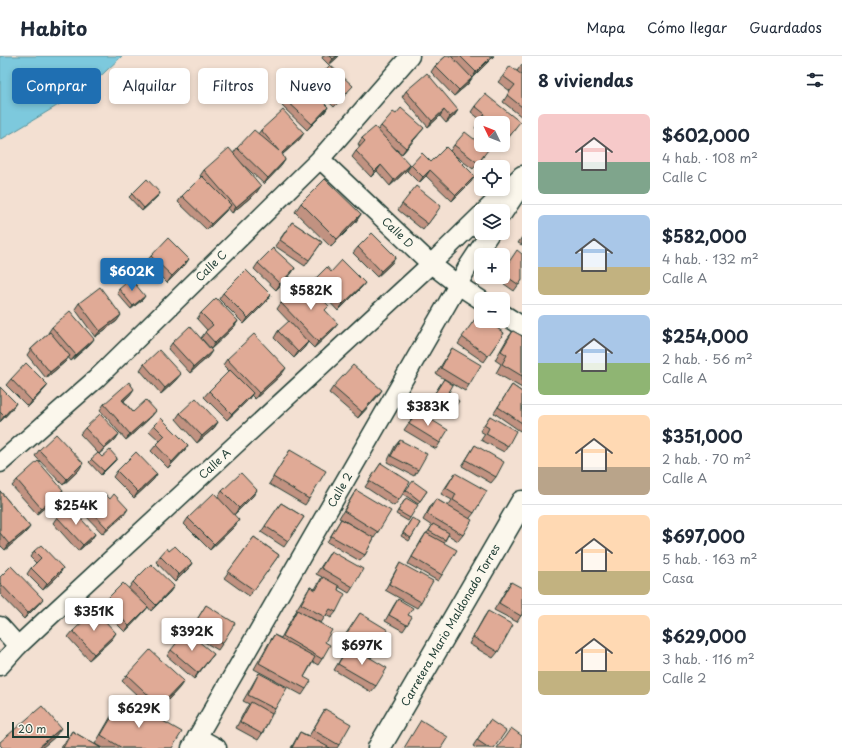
<!DOCTYPE html>
<html lang="es">
<head>
<meta charset="utf-8">
<style>
  body { margin:0; font-family:"Playpen Sans",sans-serif; background:#f6f6f7; color:#1f2937; height:100vh; display:flex; flex-direction:column; font-size:15px; white-space:nowrap }
  * { box-sizing:border-box; margin:0 }
  p { font-size:13px; color:#747a83 }
  .icon { flex:none; width:22px; height:22px; fill:none; stroke:currentColor; stroke-width:2; stroke-linecap:round; stroke-linejoin:round }
  .map { position:relative; flex:1; overflow:hidden }
  .sheet { display:flex; flex-direction:column; background:#fff; width:320px }
  .sheet>* { flex:none }
  .guide { position:absolute; left:12px; top:12px; width:380px; height:36px; display:flex; gap:8px }
  .needle { width:26px; rotate:313deg }
  .tools { position:absolute; left:474px; top:60px; display:grid; gap:8px }
  .tools a { display:grid; place-items:center; width:36px; height:36px; border-radius:6px; background:#fff; box-shadow:0 2px 6px #0003; font-size:20px }
  .scale { position:absolute; left:12px; bottom:10px; width:57px; box-sizing:border-box; padding-left:4px; border:2px solid #1f3d34; border-top:0; font-size:11px; line-height:14px; white-space:nowrap; color:#1f3d34; -webkit-text-stroke:3px #fbf7ec; paint-order:stroke }
  .price { position:absolute; translate:-50% -34px; padding:0 9px; border-radius:4px; background:#fff; color:#222; font-size:13px; line-height:26px; filter:drop-shadow(0 1px 2px #0008) }
  .price::after { content:''; position:absolute; left:50%; top:24px; width:12px; height:9px; margin-left:-6px; background:inherit; clip-path:polygon(0 0,100% 0,50% 100%) }
  .price.active { background:#1f6fb2; color:#fff }
  ul { padding:0; list-style:none }
  li { display:flex; align-items:center; gap:12px; height:100px; padding:0 16px }
  li+li { border-top:1px solid #e0e1e3 }
  li span { display:grid; place-items:center; flex:none; width:112px; height:80px; border-radius:6px; color:#555 }
  li>.icon { margin-inline-start:auto }
  span .icon { width:48px; height:48px; fill:#fffc; stroke-width:1 }
  li b { font-size:17px }
  h2 { display:flex; justify-content:space-between; align-items:center; height:48px; padding:0 16px; font-size:17px }
  .pill { padding:0 14px; border-radius:6px; background:#fff; box-shadow:0 2px 6px #0003; font-size:14px; line-height:36px }
  .pill.active { background:#1f6fb2; color:#fff }
  header { display:flex; align-items:center; gap:24px; box-sizing:border-box; height:56px; padding:0 20px; background:#fff; border-bottom:1px solid #e0e1e3 }
  header strong { font-size:19px }
  nav { display:flex; gap:22px; margin-inline-start:auto; font-size:14px }
  main { display:flex; flex:1; min-height:0 }
  .map>svg:first-child { display:block }
  .water { fill:#7dc9dd; stroke:#579199 }
  .lines { fill:none; stroke-linecap:round; stroke-linejoin:round }
  .street-casing { stroke:#1f3d34; stroke-width:21 }
  .secondary-casing { stroke:#1f3d34; stroke-width:25 }
  .street { stroke:#fbf7ec; stroke-width:18 }
  .secondary { stroke:#fbf7ec; stroke-width:22 }
  .wall { fill:#c19281; stroke:#1f3d34 }
  .shaded-wall { fill:#9d7769; stroke:#1f3d34 }
  .building { fill:#e0aa96; stroke:#1f3d34 }
  .labels { text-anchor:middle; stroke-width:4; stroke-linejoin:round; paint-order:stroke }
  .street-label { font-size:11px; fill:#1f3d34; stroke:#fbf7ec }
</style>
</head>
<body>
<header>
<strong>Habito</strong>
<nav><a>Mapa</a><a>Cómo llegar</a><a>Guardados</a></nav>
</header>
<main>
<div class="map">
<svg width="522" height="692" viewBox="0 0 522 692">
  <rect width="100%" height="100%" fill="#f3e0d2"/>
  <filter id="ink" filterUnits="userSpaceOnUse"><feTurbulence type="fractalNoise" baseFrequency=".025" numOctaves="2"/><feDisplacementMap in="SourceGraphic" scale="8" xChannelSelector="R" yChannelSelector="G"/><feConvolveMatrix kernelMatrix="1 2 1 2 8 2 1 2 1" color-interpolation-filters="sRGB"/></filter>
  <g filter="url(#ink)">
    <polygon class="water" points="0,0 122,0 90,30 0,84"/>
    <g class="lines">
      <defs>
        <g id="street">
          <path id="s1" d="M320,103L431,208L458,229L481,244"/>
          <polyline points="485,155 522,119"/>
          <polyline points="503,157 521,130"/>
          <polyline points="503,258 522,270"/>
          <path id="s2" d="M0,407L96,323L320,103L410,0"/>
          <polyline points="0,570 18,590"/>
          <path id="s3" d="M0,610L18,590L50,560L431,208L481,159"/>
          <polyline points="197,681 217,692"/>
          <path id="s4" d="M191,692L458,229L467,212L490,177"/>
        </g>
        <g id="secondary">
          <path id="s5" d="M379,692L522,446"/>
        </g>
      </defs>
      <use href="#street" class="street-casing"/>
      <use href="#secondary" class="secondary-casing"/>
      <use href="#street" class="street"/>
      <use href="#secondary" class="secondary"/>
    </g>
    <g class="wall">
      <polygon points="323,0 339,0 329,9 322,2"/>
      <polygon points="446,0 494,0 472,22 468,28 454,40 431,16 435,10"/>
      <polygon points="522,8 522,61 503,46 510,35 498,26 503,20 517,15"/>
      <polygon points="316,24 348,36 334,51 312,30"/>
      <polygon points="406,35 458,54 454,60 446,67 440,60 428,71 402,41"/>
      <polygon points="303,43 328,51 324,57 307,74 282,50 286,44"/>
      <polygon points="475,50 516,72 503,89 503,67 481,67 481,77 475,72 481,64 471,56"/>
      <polygon points="381,70 419,78 402,98 393,91 406,115 390,130 377,115 371,121 352,101 356,95 360,91 358,88 362,82 378,74"/>
      <polygon points="261,74 300,83 282,99 285,104 281,110 264,128 239,105 257,136 232,157 228,152 207,174 178,146 182,140 201,121 200,120 204,114 233,98 237,92 258,78"/>
      <polygon points="454,89 484,100 473,113 453,98 471,126 452,145 426,120 419,127 407,115 411,109 431,106 450,95"/>
      <polygon points="496,89 503,89 500,92"/>
      <polygon points="160,137 158,140 142,155 129,141 132,138"/>
      <polygon points="301,147 361,158 355,167 331,191 295,156"/>
      <polygon points="402,148 437,156 423,174 398,154"/>
      <polygon points="292,166 322,186 305,210 275,190"/>
      <polygon points="522,181 522,189 518,187"/>
      <polygon points="358,191 392,207 377,221 353,197"/>
      <polygon points="151,200 185,209 167,227 146,206"/>
      <polygon points="258,207 295,212 291,218 276,234 254,213"/>
      <polygon points="503,215 522,224 514,235 497,223 499,221 503,221"/>
      <polygon points="331,216 365,227 360,233 338,255 326,242 324,245 325,255 333,274 314,292 308,286 304,292 294,302 274,282 278,275 293,270 277,253 281,247 298,239 313,226 316,222"/>
      <polygon points="119,233 143,243 131,253 117,237"/>
      <polygon points="223,237 271,239 267,245 244,268 219,243"/>
      <polygon points="79,247 117,265 95,281 75,253"/>
      <polygon points="201,257 238,265 234,271 211,293 201,282 207,274 197,263"/>
      <polygon points="478,259 504,277 484,306 458,288"/>
      <polygon points="52,271 94,283 89,289 71,305 68,301 65,306 46,322 27,299 31,293 48,278 48,277"/>
      <polygon points="513,275 522,280 522,332 496,317 501,308 495,304 507,283"/>
      <polygon points="172,287 208,301 190,317 168,293"/>
      <polygon points="452,292 469,329 465,335 436,318"/>
      <polygon points="227,303 282,318 255,343 251,339 248,344 227,364 204,341 209,335 229,315 223,309"/>
      <polygon points="144,308 176,324 161,338 140,314"/>
      <polygon points="11,323 48,329 43,335 28,351 6,329"/>
      <polygon points="444,323 448,338 454,353 450,359 429,346"/>
      <polygon points="512,329 522,336 522,371 520,375 494,357"/>
      <polygon points="0,331 12,353 0,366"/>
      <polygon points="333,331 378,340 358,362 329,337"/>
      <polygon points="130,339 124,345 133,356 151,361 126,384 100,354 104,348"/>
      <polygon points="417,355 440,387 436,393 404,374"/>
      <polygon points="180,357 218,366 214,372 197,387 176,363"/>
      <polygon points="490,360 508,390 504,396 481,384 485,378 480,375"/>
      <polygon points="154,369 188,389 184,395 168,412 151,395 156,389 160,385 149,375"/>
      <polygon points="85,372 119,378 115,384 99,398 102,401 117,402 115,405 101,419 89,406 98,397 80,378"/>
      <polygon points="400,384 418,414 414,420 387,406 395,390"/>
      <polygon points="475,389 496,421 491,427 462,410"/>
      <polygon points="39,394 79,414 63,429 35,400"/>
      <polygon points="290,394 309,443 305,449 269,428"/>
      <polygon points="381,407 399,444 394,450 365,431"/>
      <polygon points="117,415 157,418 153,424 134,442 113,421"/>
      <polygon points="455,417 474,457 470,462 463,479 458,485 448,479 444,487 442,519 438,525 408,508 422,483 426,477 427,477 432,470 423,464 431,449 436,443 448,450 452,444 441,438"/>
      <polygon points="17,424 63,434 59,440 37,458 12,430"/>
      <polygon points="356,434 378,476 374,482 365,499 360,505 327,486 341,463 367,478 339,462"/>
      <polygon points="406,434 427,435 418,448 403,438"/>
      <polygon points="0,435 30,471 25,477 5,494 1,490 0,491"/>
      <polygon points="222,435 253,440 234,459 235,470 210,494 184,468 188,462 218,441"/>
      <polygon points="404,445 410,462 408,465 396,458"/>
      <polygon points="281,447 304,461 284,491 261,476"/>
      <polygon points="88,452 124,459 103,478 84,458"/>
      <polygon points="57,461 95,478 91,484 78,495 53,467"/>
      <polygon points="410,465 420,467 409,485 401,480"/>
      <polygon points="254,481 279,499 249,540 224,522"/>
      <polygon points="34,495 63,512 59,519 43,534 27,518 31,512 36,507 30,501"/>
      <polygon points="331,495 353,531 349,537 339,531 338,534 336,556 331,562 326,559 321,567 296,554 310,531 315,533 322,521 316,518"/>
      <polygon points="160,500 192,507 188,513 175,526 156,506"/>
      <polygon points="400,507 421,546 417,552 385,534 396,514"/>
      <polygon points="0,521 38,549 24,563 0,538"/>
      <polygon points="133,526 170,536 151,555 148,551 143,557 125,576 101,552 105,545 129,532"/>
      <polygon points="511,526 522,558 517,566 494,554 507,532"/>
      <polygon points="398,543 408,559 407,569 403,575 385,565 394,549"/>
      <polygon points="206,549 222,588 218,594 189,577"/>
      <polygon points="297,554 325,586 322,603 318,609 313,606 304,621 306,633 302,639 254,613 270,585 274,579 281,582 293,560"/>
      <polygon points="488,555 498,596 493,602 469,588 484,561"/>
      <polygon points="360,557 375,596 371,602 342,584"/>
      <polygon points="73,575 112,583 89,604 68,581"/>
      <polygon points="349,589 376,630 371,636 334,614"/>
      <polygon points="171,594 214,598 194,623 167,600"/>
      <polygon points="259,617 275,653 272,658 262,678 258,684 236,672 246,652 249,648 243,645"/>
      <polygon points="127,619 180,631 156,657 122,625"/>
      <polygon points="123,642 172,692 102,692 95,688 117,650"/>
      <polygon points="325,653 339,689 337,692 291,692 300,676 309,680"/>
      <polygon points="490,664 494,692 476,692 473,690"/>
      <polygon points="72,675 101,692 61,692"/>
    </g>
    <g class="shaded-wall">
      <polygon points="337,0 339,0 329,9 333,3"/>
      <polygon points="492,0 494,0 472,22 476,16"/>
      <polygon points="472,22 468,28 454,40 459,34"/>
      <polygon points="328,51 324,57 307,74 312,68"/>
      <polygon points="444,54 440,60 428,71 432,65"/>
      <polygon points="458,54 454,60 446,67 450,61"/>
      <polygon points="424,72 419,78 402,98 406,92"/>
      <polygon points="304,77 300,83 277,103 282,97"/>
      <polygon points="285,104 281,110 264,128 268,122"/>
      <polygon points="381,109 377,115 371,121 375,115"/>
      <polygon points="410,109 406,115 390,130 394,124"/>
      <polygon points="430,114 426,120 419,127 423,121"/>
      <polygon points="475,120 471,126 452,145 456,139"/>
      <polygon points="261,130 257,136 232,157 236,151"/>
      <polygon points="160,137 158,140 142,155 144,152"/>
      <polygon points="231,149 226,155 207,174 211,168"/>
      <polygon points="361,158 355,167 331,191 337,183"/>
      <polygon points="396,201 392,207 377,221 381,215"/>
      <polygon points="189,203 185,209 167,227 172,220"/>
      <polygon points="295,212 291,218 276,234 280,228"/>
      <polygon points="365,227 360,233 338,255 343,248"/>
      <polygon points="271,239 267,245 244,268 248,262"/>
      <polygon points="145,240 143,243 131,253 133,250"/>
      <polygon points="121,259 117,265 95,281 100,275"/>
      <polygon points="238,265 234,271 211,293 215,287"/>
      <polygon points="338,268 333,274 314,292 318,286"/>
      <polygon points="94,283 89,289 71,305 76,299"/>
      <polygon points="308,286 304,292 294,302 298,296"/>
      <polygon points="212,295 208,301 190,317 194,311"/>
      <polygon points="70,300 65,306 46,322 50,316"/>
      <polygon points="286,312 282,318 255,343 259,337"/>
      <polygon points="181,318 176,324 161,338 165,332"/>
      <polygon points="48,329 43,335 28,351 32,345"/>
      <polygon points="134,333 130,339 118,350 122,344"/>
      <polygon points="382,334 378,340 358,362 362,356"/>
      <polygon points="253,337 248,344 227,364 232,358"/>
      <polygon points="16,347 12,353 0,366 4,360"/>
      <polygon points="156,355 151,361 126,384 130,378"/>
      <polygon points="218,366 214,372 197,387 202,380"/>
      <polygon points="119,378 115,384 99,398 104,392"/>
      <polygon points="188,389 184,395 168,412 172,406"/>
      <polygon points="117,402 115,405 101,419 104,415"/>
      <polygon points="83,407 79,414 63,429 67,423"/>
      <polygon points="157,418 153,424 134,442 138,436"/>
      <polygon points="63,434 59,440 37,458 41,452"/>
      <polygon points="257,434 253,440 234,459 239,452"/>
      <polygon points="128,453 124,459 103,478 107,472"/>
      <polygon points="239,464 235,470 210,494 214,488"/>
      <polygon points="30,471 25,477 5,494 9,488"/>
      <polygon points="95,478 91,484 78,495 83,489"/>
      <polygon points="192,507 188,513 175,526 179,519"/>
      <polygon points="63,512 59,519 43,534 47,528"/>
      <polygon points="174,530 170,536 151,555 156,549"/>
      <polygon points="43,543 38,549 24,563 28,557"/>
      <polygon points="148,551 143,557 125,576 129,570"/>
      <polygon points="116,577 112,583 89,604 94,598"/>
      <polygon points="214,598 209,604 194,623 198,617"/>
      <polygon points="184,625 180,631 156,657 160,650"/>
      <polygon points="61,672 55,681 42,692 38,692"/>
    </g>
    <g class="building">
      <polygon points="330,0 337,0 333,3"/>
      <polygon points="446,0 451,0 472,22 459,34 435,10"/>
      <polygon points="460,0 492,0 476,16"/>
      <polygon points="330,9 353,30 339,45 316,24"/>
      <polygon points="510,10 522,19 522,51 507,39 515,29 503,20"/>
      <polygon points="427,17 458,54 450,61 444,54 432,65 406,35"/>
      <polygon points="311,34 328,51 312,68 286,44 295,35 303,43"/>
      <polygon points="485,38 520,66 504,86 503,85 503,67 481,67 481,68 479,66 485,58 475,50"/>
      <polygon points="401,52 424,72 406,92 381,70 393,56 396,58"/>
      <polygon points="283,54 304,77 282,97 285,104 268,122 237,92 254,74 279,95 261,74"/>
      <polygon points="375,71 410,109 394,124 381,109 375,115 356,95 365,85 362,82"/>
      <polygon points="465,76 488,94 478,107 454,89"/>
      <polygon points="446,91 475,120 456,139 430,114 423,121 411,109 422,97 431,106"/>
      <polygon points="229,92 261,130 236,151 204,114"/>
      <polygon points="202,120 231,149 211,168 182,140"/>
      <polygon points="147,123 160,137 144,152 132,138"/>
      <polygon points="325,123 361,158 337,183 301,147"/>
      <polygon points="416,130 441,150 428,168 402,148"/>
      <polygon points="292,166 322,186 309,204 280,184"/>
      <polygon points="372,177 396,201 381,215 358,191"/>
      <polygon points="168,182 189,203 172,220 151,200"/>
      <polygon points="273,192 295,212 280,228 258,207"/>
      <polygon points="517,194 522,198 522,224 519,229 503,218 503,215"/>
      <polygon points="342,204 365,227 343,248 316,222 327,211 331,216"/>
      <polygon points="246,214 271,239 248,262 223,237"/>
      <polygon points="131,223 145,240 133,250 119,233"/>
      <polygon points="312,226 327,241 323,244 329,250 325,254 338,268 318,286 281,247 294,234 298,239"/>
      <polygon points="100,231 121,259 100,275 79,247"/>
      <polygon points="216,242 238,265 215,287 205,276 213,269 201,257"/>
      <polygon points="70,255 94,283 76,299 52,271"/>
      <polygon points="478,259 481,261 481,265 487,265 504,277 488,300 462,281"/>
      <polygon points="289,265 308,286 298,296 278,275"/>
      <polygon points="190,270 212,295 194,311 172,287"/>
      <polygon points="513,275 522,280 522,320 502,308 507,299 501,295"/>
      <polygon points="50,276 70,300 50,316 31,293"/>
      <polygon points="254,278 286,312 259,337 227,303"/>
      <polygon points="452,292 481,309 469,329 441,312"/>
      <polygon points="159,294 181,318 165,332 144,308"/>
      <polygon points="26,307 48,329 32,345 11,323"/>
      <polygon points="353,309 382,334 362,356 333,331"/>
      <polygon points="230,314 253,337 232,358 209,335"/>
      <polygon points="444,323 453,329 448,338 459,345 454,353 433,340"/>
      <polygon points="129,326 134,333 122,344 133,356 146,344 156,355 130,378 104,348"/>
      <polygon points="512,329 522,336 522,367 498,351"/>
      <polygon points="0,331 16,347 4,360 0,356"/>
      <polygon points="196,342 218,366 202,380 180,357"/>
      <polygon points="417,355 448,374 440,387 409,368"/>
      <polygon points="100,358 119,378 104,392 85,372"/>
      <polygon points="490,360 516,375 508,390 486,378 489,372 484,369"/>
      <polygon points="161,362 188,389 172,406 156,389 165,380 154,369"/>
      <polygon points="56,378 83,407 67,423 39,394"/>
      <polygon points="400,384 427,398 418,414 391,400"/>
      <polygon points="475,389 504,406 496,421 466,404"/>
      <polygon points="110,394 117,402 104,415 91,403 98,397 102,401"/>
      <polygon points="290,394 326,415 309,443 273,421"/>
      <polygon points="136,396 157,418 138,436 117,415"/>
      <polygon points="38,405 63,434 41,452 17,424"/>
      <polygon points="381,407 410,426 399,444 369,425"/>
      <polygon points="241,417 257,434 239,452 222,435"/>
      <polygon points="455,417 487,435 474,457 453,444 456,438 446,432"/>
      <polygon points="413,425 427,435 420,445 406,434"/>
      <polygon points="356,434 391,455 378,476 344,455"/>
      <polygon points="0,435 30,471 9,488 0,477"/>
      <polygon points="104,437 110,443 114,438 128,453 107,472 88,452"/>
      <polygon points="214,437 239,464 214,488 188,462"/>
      <polygon points="406,442 418,449 410,462 398,455"/>
      <polygon points="436,443 472,464 463,479 427,458"/>
      <polygon points="281,447 304,461 288,485 265,470"/>
      <polygon points="69,450 95,478 83,489 57,461"/>
      <polygon points="412,462 420,467 411,482 403,477"/>
      <polygon points="341,463 374,482 365,499 331,480"/>
      <polygon points="433,468 449,477 445,484 429,475"/>
      <polygon points="426,477 457,494 442,519 412,501"/>
      <polygon points="254,481 279,499 254,534 228,516"/>
      <polygon points="41,489 63,512 47,528 31,512 41,502 34,495"/>
      <polygon points="175,490 192,507 179,519 160,500 167,492 169,495"/>
      <polygon points="331,495 363,513 353,531 321,512"/>
      <polygon points="400,507 433,525 421,546 389,528"/>
      <polygon points="151,508 174,530 156,549 133,526"/>
      <polygon points="11,510 43,543 28,557 0,527 0,521"/>
      <polygon points="323,521 339,530 338,534 345,538 336,556 330,553 325,561 301,548 310,531 316,534"/>
      <polygon points="511,526 522,532 522,558 521,560 499,547"/>
      <polygon points="123,527 148,551 129,570 105,545"/>
      <polygon points="398,543 413,552 408,559 412,561 407,569 389,559"/>
      <polygon points="206,549 235,567 222,588 193,570"/>
      <polygon points="95,554 116,577 94,598 73,575"/>
      <polygon points="297,554 332,574 325,586 330,589 322,603 283,580"/>
      <polygon points="488,555 513,569 498,596 473,581"/>
      <polygon points="360,557 388,574 375,596 346,578"/>
      <polygon points="186,575 214,598 198,617 171,594"/>
      <polygon points="274,579 315,601 304,621 311,625 306,633 259,607"/>
      <polygon points="349,589 387,612 376,630 338,608"/>
      <polygon points="150,594 184,625 160,650 127,619"/>
      <polygon points="259,617 287,632 275,653 248,639"/>
      <polygon points="123,642 182,676 172,692 122,692 101,679"/>
      <polygon points="251,646 272,658 262,678 240,666"/>
      <polygon points="42,650 61,672 38,692 3,692 0,689 0,686"/>
      <polygon points="325,653 351,668 339,689 313,674"/>
      <polygon points="421,664 448,681 441,692 404,692"/>
      <polygon points="490,664 506,675 494,692 489,692 477,684"/>
      <polygon points="511,672 522,680 522,692 497,692"/>
      <polygon points="72,675 101,692 63,692"/>
      <polygon points="300,676 330,692 292,692"/>
    </g>
  </g>
  <g class="labels">
    <g class="street-label">
      <text dy="4" stroke="none"><textPath href="#s1" startOffset="107">Calle D</textPath></text>
      <text dy="4" stroke="none"><textPath href="#s2" startOffset="289">Calle C</textPath></text>
      <text dy="4" stroke="none"><textPath href="#s3" startOffset="295">Calle A</textPath></text>
      <text dy="4" stroke="none"><textPath href="#s4" startOffset="298">Calle 2</textPath></text>
      <text dy="4" stroke="none"><textPath href="#s5" startOffset="142">Carretera Mario Maldonado Torres</textPath></text>
    </g>
  </g>
</svg>
<div class="tools">
<a><svg class="needle" viewBox="-14 -14 28 28"><path d="M0-13l5 13h-10z" fill="#e53935"/><path d="M0 13l5-13h-10z" fill="#747a83"/></svg></a>
<a><svg class="icon" aria-label="locate" viewBox="0 0 24 24"><circle cx="12" cy="12" r="6"/><path d="M12 2v4M12 18v4M2 12h4M18 12h4"/></svg></a>
<a><svg class="icon" aria-label="layers" viewBox="0 0 24 24"><path d="M12 4l9 5-9 5-9-5zM3 14l9 5 9-5"/></svg></a>
<a>+</a>
<a>−</a>
</div>
<div class="scale">20 m</div>
<b class="price active" style="left:132px;top:236px">$602K</b>
<b class="price" style="left:311px;top:255px">$582K</b>
<b class="price" style="left:428px;top:371px">$383K</b>
<b class="price" style="left:76px;top:470px">$254K</b>
<b class="price" style="left:94px;top:576px">$351K</b>
<b class="price" style="left:192px;top:596px">$392K</b>
<b class="price" style="left:362px;top:610px">$697K</b>
<b class="price" style="left:139px;top:673px">$629K</b>
<div class="guide">
<a class="pill active">Comprar</a>
<a class="pill">Alquilar</a>
<a class="pill">Filtros</a>
<a class="pill">Nuevo</a>
</div>
</div>
<section class="sheet">
<h2>8 viviendas<svg class="icon" aria-label="filters" viewBox="0 0 24 24"><path d="M4 7h16M4 17h16"/><circle cx="9" cy="7" r="2"/><circle cx="15" cy="17" r="2"/></svg></h2>
<ul>
<li><span style="background:linear-gradient(#f6c9c9 60%,#7fa58c 0)"><svg class="icon" aria-label="home" viewBox="0 0 24 24"><path d="M3 11l9-7 9 7M6 9v11h12V9"/></svg></span><div><b>$602,000</b><p>4 hab. · 108 m²</p><p>Calle C</p></div></li>
<li><span style="background:linear-gradient(#a9c7e8 65%,#c2b280 0)"><svg class="icon" aria-label="home" viewBox="0 0 24 24"><path d="M3 11l9-7 9 7M6 9v11h12V9"/></svg></span><div><b>$582,000</b><p>4 hab. · 132 m²</p><p>Calle A</p></div></li>
<li><span style="background:linear-gradient(#a9c7e8 60%,#8fb573 0)"><svg class="icon" aria-label="home" viewBox="0 0 24 24"><path d="M3 11l9-7 9 7M6 9v11h12V9"/></svg></span><div><b>$254,000</b><p>2 hab. · 56 m²</p><p>Calle A</p></div></li>
<li><span style="background:linear-gradient(#ffd9b3 65%,#b9a48a 0)"><svg class="icon" aria-label="home" viewBox="0 0 24 24"><path d="M3 11l9-7 9 7M6 9v11h12V9"/></svg></span><div><b>$351,000</b><p>2 hab. · 70 m²</p><p>Calle A</p></div></li>
<li><span style="background:linear-gradient(#ffd9b3 70%,#c2b280 0)"><svg class="icon" aria-label="home" viewBox="0 0 24 24"><path d="M3 11l9-7 9 7M6 9v11h12V9"/></svg></span><div><b>$697,000</b><p>5 hab. · 163 m²</p><p>Casa</p></div></li>
<li><span style="background:linear-gradient(#ffd9b3 70%,#c2b280 0)"><svg class="icon" aria-label="home" viewBox="0 0 24 24"><path d="M3 11l9-7 9 7M6 9v11h12V9"/></svg></span><div><b>$629,000</b><p>3 hab. · 116 m²</p><p>Calle 2</p></div></li>
</ul>
</section>
</main>
</body>
</html>
